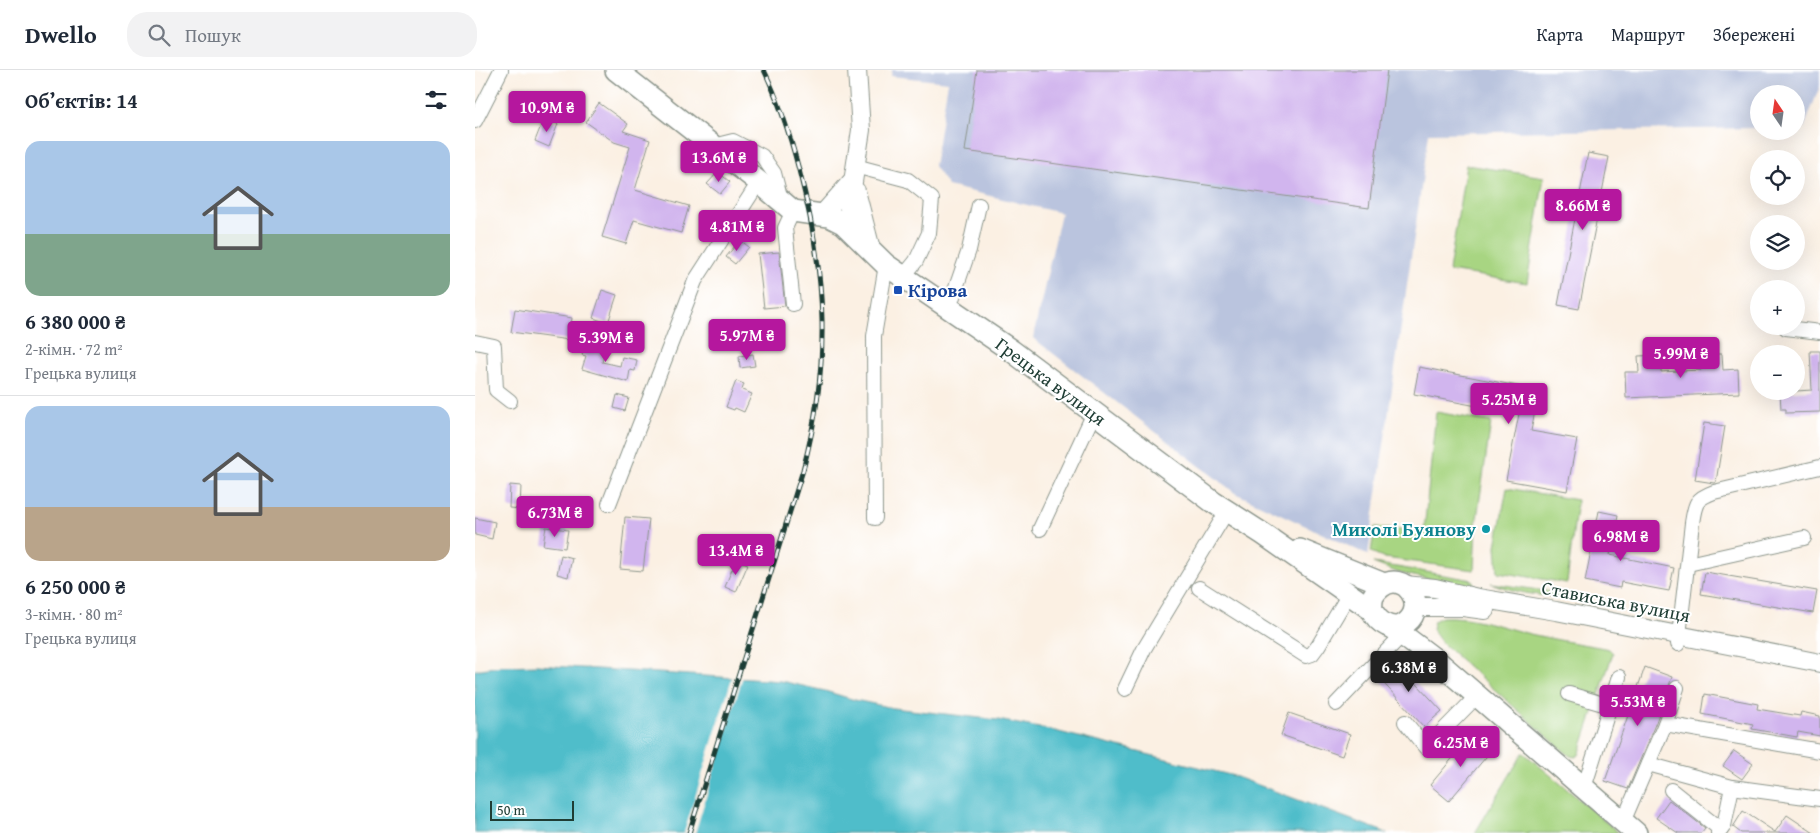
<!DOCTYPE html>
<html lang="uk">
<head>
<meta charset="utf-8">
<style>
  body { margin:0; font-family:"Gentium Book Plus",serif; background:#f2f2f3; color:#1f2937; height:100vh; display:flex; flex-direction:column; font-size:19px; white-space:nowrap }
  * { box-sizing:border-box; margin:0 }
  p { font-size:16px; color:#747a83 }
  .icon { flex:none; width:28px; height:28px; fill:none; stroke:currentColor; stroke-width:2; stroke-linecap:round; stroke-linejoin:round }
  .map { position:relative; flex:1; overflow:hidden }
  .sheet { display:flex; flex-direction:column; background:#fff; width:475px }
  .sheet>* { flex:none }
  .needle { width:32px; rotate:347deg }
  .fabs { position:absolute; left:1275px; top:15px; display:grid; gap:10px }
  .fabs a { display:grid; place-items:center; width:55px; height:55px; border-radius:50%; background:#fff; box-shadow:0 5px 20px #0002; font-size:25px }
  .scale { position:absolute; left:15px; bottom:12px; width:84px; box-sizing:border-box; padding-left:5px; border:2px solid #1f3d34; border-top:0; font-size:14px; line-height:18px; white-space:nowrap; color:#1f3d34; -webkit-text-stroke:4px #fff; paint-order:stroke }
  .price { position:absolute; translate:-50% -42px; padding:0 11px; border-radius:5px; background:#b5179e; color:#fff; font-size:16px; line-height:32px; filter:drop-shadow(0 1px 2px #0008) }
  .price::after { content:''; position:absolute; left:50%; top:30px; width:15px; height:11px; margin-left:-8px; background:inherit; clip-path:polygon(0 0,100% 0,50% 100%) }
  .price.on { background:#222; color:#fff }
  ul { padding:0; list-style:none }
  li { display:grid; align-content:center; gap:10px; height:265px; padding:0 25px }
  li+li { border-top:1px solid #e0e1e3 }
  li span { display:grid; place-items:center; height:155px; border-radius:15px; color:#555 }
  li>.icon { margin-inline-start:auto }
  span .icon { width:90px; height:90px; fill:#fffc; stroke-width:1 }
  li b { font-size:21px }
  h2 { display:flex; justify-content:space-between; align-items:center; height:60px; padding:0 25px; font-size:21px }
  header { display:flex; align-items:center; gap:30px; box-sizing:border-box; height:70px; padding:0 25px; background:#fff; border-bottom:1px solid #e0e1e3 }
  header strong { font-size:24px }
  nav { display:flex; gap:28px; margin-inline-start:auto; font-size:18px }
  .search { width:350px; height:45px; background:#f2f2f3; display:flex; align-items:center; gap:12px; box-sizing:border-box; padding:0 18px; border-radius:20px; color:#747a83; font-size:19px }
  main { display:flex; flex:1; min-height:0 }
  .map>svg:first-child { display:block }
  .industrial { fill:#bac4de }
  .green { fill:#a8d582; stroke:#64895b }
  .water { fill:#50bdca; stroke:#387d7f }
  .pier { fill:#fbf0e3 }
  .building { fill:#d1b5ee }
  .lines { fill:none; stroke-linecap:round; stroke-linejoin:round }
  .minor-casing { stroke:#8d968c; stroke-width:16 }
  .major-casing { stroke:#8d968c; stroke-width:20 }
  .highway-casing { stroke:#8d968c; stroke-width:24 }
  .minor { stroke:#fff; stroke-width:14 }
  .major { stroke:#fff; stroke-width:18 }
  .highway { stroke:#fff; stroke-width:21 }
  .rail-casing { stroke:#1f3d34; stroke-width:5 }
  .rail { stroke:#fff; stroke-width:3; stroke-dasharray:9; stroke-linecap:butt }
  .transit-dot { fill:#1a4fb4; stroke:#fff; stroke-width:2 }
  .culture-dot { fill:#0f9aa8; stroke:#fff; stroke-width:2 }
  .labels { text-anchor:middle; stroke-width:4; stroke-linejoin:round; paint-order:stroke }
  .transit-label { font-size:19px; font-weight:bold; fill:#164399; stroke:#fff; text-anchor:start }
  .street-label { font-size:19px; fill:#1f3d34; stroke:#fff }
  .culture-label { font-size:19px; font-weight:bold; fill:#0d838f; stroke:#fff; text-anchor:end }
</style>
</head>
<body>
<header>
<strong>Dwello</strong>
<div class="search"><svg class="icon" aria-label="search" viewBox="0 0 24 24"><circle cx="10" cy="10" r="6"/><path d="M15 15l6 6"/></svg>Пошук</div>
<nav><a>Карта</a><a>Маршрут</a><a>Збережені</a></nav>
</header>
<main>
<section class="sheet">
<h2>Об’єктів: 14<svg class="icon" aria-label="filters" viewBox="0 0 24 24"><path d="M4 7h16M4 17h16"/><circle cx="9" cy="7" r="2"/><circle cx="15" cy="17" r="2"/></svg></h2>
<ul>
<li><span style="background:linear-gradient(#a9c7e8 60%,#7fa58c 0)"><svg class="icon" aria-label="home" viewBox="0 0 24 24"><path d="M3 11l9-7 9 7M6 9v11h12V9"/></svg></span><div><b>6 380 000 ₴</b><p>2-кімн. · 72 m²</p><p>Грецька вулиця</p></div></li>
<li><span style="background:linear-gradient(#a9c7e8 65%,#b9a48a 0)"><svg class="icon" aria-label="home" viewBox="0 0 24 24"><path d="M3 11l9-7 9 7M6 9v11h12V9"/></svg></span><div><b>6 250 000 ₴</b><p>3-кімн. · 80 m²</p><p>Грецька вулиця</p></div></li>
</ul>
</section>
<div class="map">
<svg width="1345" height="763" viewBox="0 0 1345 763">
  <rect width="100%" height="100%" fill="#fff"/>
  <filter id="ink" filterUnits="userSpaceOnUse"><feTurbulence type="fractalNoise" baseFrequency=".02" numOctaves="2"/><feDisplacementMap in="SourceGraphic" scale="10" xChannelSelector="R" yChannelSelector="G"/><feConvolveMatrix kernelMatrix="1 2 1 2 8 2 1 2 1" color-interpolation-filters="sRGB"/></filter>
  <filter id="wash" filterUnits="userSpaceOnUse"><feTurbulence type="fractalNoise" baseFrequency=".0096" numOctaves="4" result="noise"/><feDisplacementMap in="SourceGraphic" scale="20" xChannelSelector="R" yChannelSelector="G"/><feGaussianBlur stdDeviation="1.12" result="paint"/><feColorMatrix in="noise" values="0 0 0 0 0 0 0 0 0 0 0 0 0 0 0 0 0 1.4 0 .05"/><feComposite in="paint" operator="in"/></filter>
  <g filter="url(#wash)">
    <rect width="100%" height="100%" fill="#fbf0e3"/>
    <polygon class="industrial" points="417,0 1345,0 1345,16 1329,58 1321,58 1321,24 1284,24 1284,58 954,63 893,485 760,423 558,268 586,143 473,116 459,96 473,12 416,6"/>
    <g class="green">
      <polygon points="991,95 1069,107 1052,213 974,201"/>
      <polygon points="961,342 1016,352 1001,455 999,500 910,488 896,482 900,457 949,461"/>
      <polygon points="1032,418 1102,430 1092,513 1023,502 1021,476"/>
      <polygon points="898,493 998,510 998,518 924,503"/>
      <path d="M1016,513L1111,527C1079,528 1046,525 1016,513Z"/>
      <path d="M967,547C996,545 1026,557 1055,564C1077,569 1100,573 1124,577L1134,579L1138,583L1104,685L1100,687L1095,686L1083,676L967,573L957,559L959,551Z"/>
      <polygon points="1048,683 1049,683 1144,763 1000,763"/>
    </g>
    <polygon class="water" points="62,595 306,611 350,621 380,630 418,638 523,650 580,661 759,706 912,763 0,763 0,600 26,596"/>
    <polygon class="pier" points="258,605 268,606 220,763 209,763"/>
    <g id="blocks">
      <g class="building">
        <polygon points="502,0 912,0 894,138 490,81"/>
        <polygon points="124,33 153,54 148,61 175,70 160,120 214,136 206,163 159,150 151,174 127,167 155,77 139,72 111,52"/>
        <polygon points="69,48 83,54 74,77 60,71"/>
        <polygon points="1113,83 1134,87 1104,239 1083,235"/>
        <polygon points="243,102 255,112 245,124 232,114"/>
        <polygon points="265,170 274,177 260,194 251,187"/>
        <polygon points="304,182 310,236 289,238 283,184"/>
        <polygon points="127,220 142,225 133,253 118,248"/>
        <polygon points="40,239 97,248 94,270 36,262"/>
        <polygon points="111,270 132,276 127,292 145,296 147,287 162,290 160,301 155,300 153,312 107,299 111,286 107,285"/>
        <polygon points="1335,281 1345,281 1345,342 1311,343 1311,339 1306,339 1305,322 1337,320"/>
        <polygon points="278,284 280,296 265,298 264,286"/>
        <polygon points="1226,284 1247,284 1248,300 1263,299 1264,323 1151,328 1150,302 1164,302 1163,286 1186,285 1186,302 1226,300"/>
        <polygon points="944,297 1064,320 1056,361 1102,369 1092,421 1031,410 1044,344 939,324"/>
        <polygon points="261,311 269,314 267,320 277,324 269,342 260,338 259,340 251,337"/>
        <polygon points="142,325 154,328 150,341 139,338"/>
        <polygon points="1229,353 1250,356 1241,412 1239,413 1220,410"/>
        <polygon points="35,415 46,416 45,439 34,438"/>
        <polygon points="1124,441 1143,445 1135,485 1199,498 1194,521 1146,512 1145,518 1110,511"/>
        <polygon points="150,447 174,449 168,501 145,499"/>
        <polygon points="0,448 20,452 17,469 0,465"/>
        <polygon points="71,457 93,460 90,478 68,475"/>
        <polygon points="86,485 97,488 93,507 82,504"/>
        <polygon points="263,491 273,494 261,522 250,517 257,499 260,500"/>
        <polygon points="1230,502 1342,521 1338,543 1226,524"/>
        <polygon points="919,589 967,641 949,657 901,605"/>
        <polygon points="1170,597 1197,607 1181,652 1153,719 1130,711"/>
        <polygon points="1230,624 1283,634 1282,639 1325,646 1326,642 1345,646 1345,666 1323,662 1322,667 1277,659 1278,654 1227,644"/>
        <polygon points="814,643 875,664 867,686 806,665"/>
        <polygon points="997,665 1016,681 974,731 955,715"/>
        <polygon points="1259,681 1278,694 1267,709 1248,696"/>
        <polygon points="1194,730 1230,758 1226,763 1203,763 1181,748"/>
        <polygon points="1268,741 1300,762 1312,745 1339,763 1266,763 1258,757"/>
      </g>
    </g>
  </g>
  <g filter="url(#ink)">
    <use href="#blocks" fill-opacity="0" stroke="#8d968c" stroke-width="1"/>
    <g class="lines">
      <defs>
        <g id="minor">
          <polyline points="0,51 26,0"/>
          <polyline points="238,76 258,71 287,86 299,103 306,130"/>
          <polyline points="380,96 433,110 457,129 454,163 441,191 428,207"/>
          <polyline points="318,234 310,158 318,141"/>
          <polyline points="474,238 494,180 504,135"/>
          <polyline points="1311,258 1345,262"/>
          <polyline points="0,272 19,276 21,320 35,331"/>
          <polyline points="134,434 220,211 284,112"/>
          <polyline points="400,448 399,266 411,195"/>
          <polyline points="565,459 619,343"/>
          <polyline points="1213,494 1329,468"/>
          <polyline points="724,518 831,586 837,584 843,576 874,524"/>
          <path d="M1203,574L1217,453C1220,434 1220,429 1239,422L1345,397"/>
          <polyline points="650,619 669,579 752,441"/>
          <polyline points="1094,624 1135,636"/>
          <polyline points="861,634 927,565"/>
          <polyline points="930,652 951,678 1002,626"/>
          <polyline points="1190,654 1345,681"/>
          <polyline points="1173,694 1257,717 1345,729"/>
          <polyline points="1109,718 1144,607"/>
          <polyline points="1196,720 1246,760"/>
          <polyline points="1148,752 1190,654 1202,618"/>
          <polyline points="1243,763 1249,756 1257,717"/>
        </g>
        <g id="major">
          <polyline points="381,121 397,183"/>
          <polyline points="346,146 377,111"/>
          <polyline points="378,163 374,138 386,60 382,0"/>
          <polyline points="930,515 960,518 1003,528 1081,541 1345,593"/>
          <polyline points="941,537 988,537 1010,540"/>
        </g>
        <g id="highway">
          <path d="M141,0L284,112L318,141L354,146L368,153L411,195L537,281L738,432L788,464L897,540C903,553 918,563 931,553C954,535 929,499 906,517C897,524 896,530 897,540"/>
          <polyline points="825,480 909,514"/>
          <polyline points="917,557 962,591 1161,763"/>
        </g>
      </defs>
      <use href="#minor" class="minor-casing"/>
      <use href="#major" class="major-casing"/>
      <use href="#highway" class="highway-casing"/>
      <use href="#minor" class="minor"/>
      <use href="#major" class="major"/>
      <use href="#highway" class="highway"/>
      <defs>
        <path id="rail" d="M214,763L328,400C356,294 352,206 324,100C315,65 305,33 289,0"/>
      </defs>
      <use href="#rail" class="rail-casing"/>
      <use href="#rail" class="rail"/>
    </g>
  </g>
  <rect class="transit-dot" x="418" y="215" width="10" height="10" rx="2.5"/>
  <circle class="culture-dot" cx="1011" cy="459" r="5"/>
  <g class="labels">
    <g class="transit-label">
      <text x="433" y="227">Кірова</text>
    </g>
    <g class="street-label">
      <text transform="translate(576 311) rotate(37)" y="7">Грецька вулиця</text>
      <text transform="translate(1141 531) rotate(11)" y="7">Стависька вулиця</text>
    </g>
    <g class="culture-label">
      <text x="1001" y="466">Миколі Буянову</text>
    </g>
  </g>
</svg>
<div class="fabs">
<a><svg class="needle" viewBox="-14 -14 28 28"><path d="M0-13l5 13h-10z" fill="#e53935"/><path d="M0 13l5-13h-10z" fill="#747a83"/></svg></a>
<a><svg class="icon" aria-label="locate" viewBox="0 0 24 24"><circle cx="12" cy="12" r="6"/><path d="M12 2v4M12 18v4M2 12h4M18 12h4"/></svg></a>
<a><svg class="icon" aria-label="layers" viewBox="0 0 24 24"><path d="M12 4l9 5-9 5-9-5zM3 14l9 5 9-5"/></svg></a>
<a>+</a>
<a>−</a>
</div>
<div class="scale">50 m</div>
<b class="price" style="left:72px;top:63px">10.9M ₴</b>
<b class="price" style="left:244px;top:113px">13.6M ₴</b>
<b class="price" style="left:1108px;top:161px">8.66M ₴</b>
<b class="price" style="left:262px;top:182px">4.81M ₴</b>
<b class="price" style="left:272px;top:291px">5.97M ₴</b>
<b class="price" style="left:131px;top:293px">5.39M ₴</b>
<b class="price" style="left:1206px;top:309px">5.99M ₴</b>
<b class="price" style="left:1034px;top:355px">5.25M ₴</b>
<b class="price" style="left:80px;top:468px">6.73M ₴</b>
<b class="price" style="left:1146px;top:492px">6.98M ₴</b>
<b class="price" style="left:261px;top:506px">13.4M ₴</b>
<b class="price on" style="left:934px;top:623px">6.38M ₴</b>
<b class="price" style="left:1163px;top:657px">5.53M ₴</b>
<b class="price" style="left:986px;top:698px">6.25M ₴</b>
</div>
</main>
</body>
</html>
